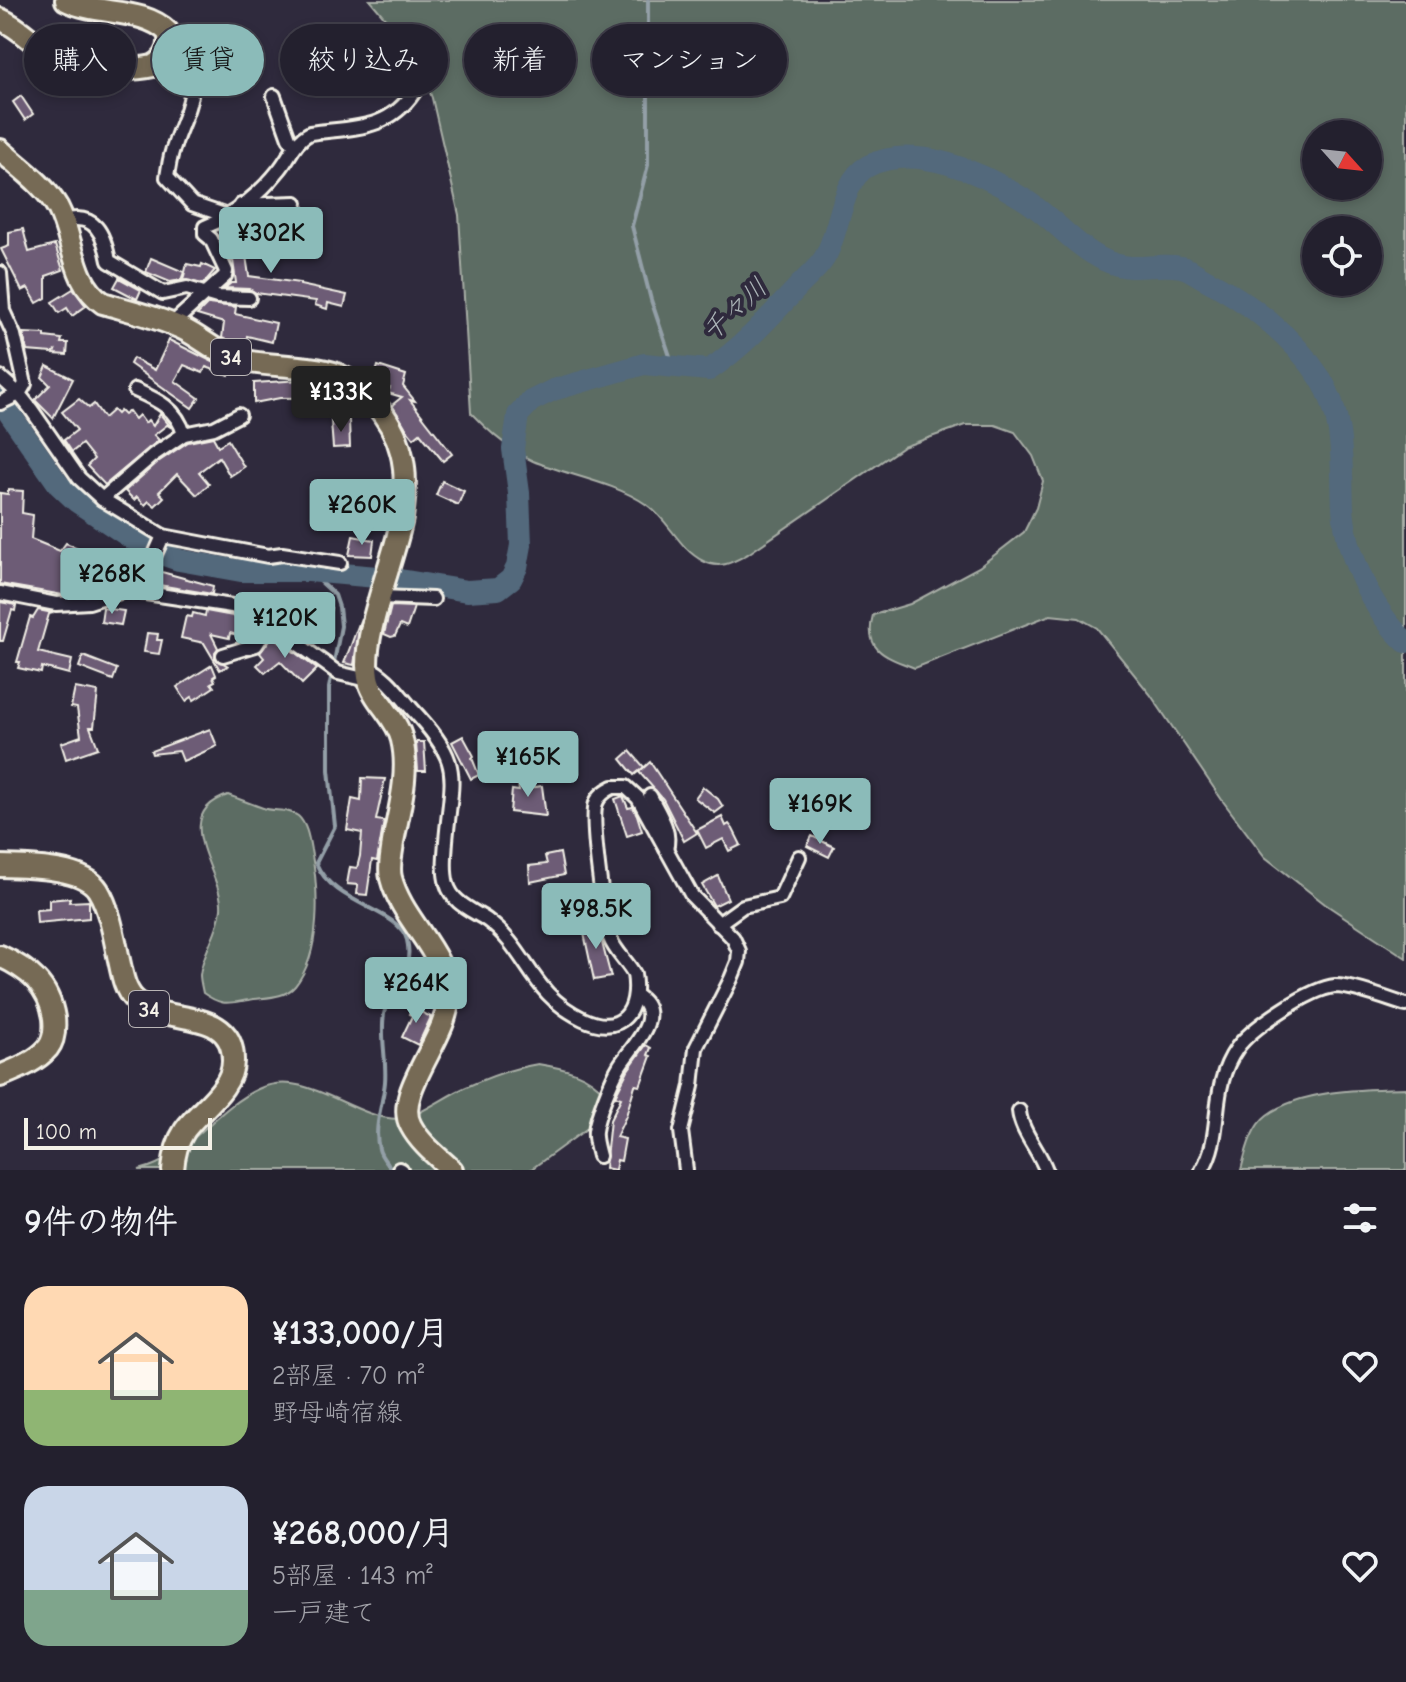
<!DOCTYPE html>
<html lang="ja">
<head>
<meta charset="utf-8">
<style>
  body { margin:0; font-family:"Comic Neue","Klee One",sans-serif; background:#2f2d3a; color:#f1f3f6; height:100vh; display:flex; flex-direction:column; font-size:30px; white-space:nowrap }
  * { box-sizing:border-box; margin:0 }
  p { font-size:26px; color:#a3a3aa }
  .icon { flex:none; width:44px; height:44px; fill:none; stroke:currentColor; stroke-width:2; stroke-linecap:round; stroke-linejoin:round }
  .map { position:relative; height:1170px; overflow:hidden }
  .details { display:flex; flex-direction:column; background:#23202e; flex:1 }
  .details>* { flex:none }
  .hud { position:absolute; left:24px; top:24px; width:800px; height:72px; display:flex; gap:16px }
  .needle { width:52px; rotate:117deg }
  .controls { position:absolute; left:1302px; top:120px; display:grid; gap:16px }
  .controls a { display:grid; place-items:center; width:80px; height:80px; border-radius:50%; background:#23202e; box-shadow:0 4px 12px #0003,0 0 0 2px #403e4a; font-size:40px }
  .scale { position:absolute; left:24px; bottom:20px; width:188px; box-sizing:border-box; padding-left:8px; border:4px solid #f4f1e8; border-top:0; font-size:22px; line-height:28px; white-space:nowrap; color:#f4f1e8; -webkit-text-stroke:6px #2f2a3d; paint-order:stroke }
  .price { position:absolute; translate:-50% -68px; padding:0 18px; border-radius:8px; background:#8bbbb9; color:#111; font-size:26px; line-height:52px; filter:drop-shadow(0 2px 4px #0008) }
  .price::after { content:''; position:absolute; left:50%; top:48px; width:24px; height:18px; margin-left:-12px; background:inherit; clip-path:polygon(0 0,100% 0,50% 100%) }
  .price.selected { background:#222; color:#fff }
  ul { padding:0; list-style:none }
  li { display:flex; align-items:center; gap:24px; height:200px; padding:0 24px }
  li span { display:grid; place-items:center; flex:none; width:224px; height:160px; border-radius:24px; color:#555 }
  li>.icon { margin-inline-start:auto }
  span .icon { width:96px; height:96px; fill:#fffc; stroke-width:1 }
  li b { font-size:34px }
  h2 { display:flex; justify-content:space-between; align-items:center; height:96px; padding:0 24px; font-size:34px }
  .pill { padding:0 28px; border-radius:36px; background:#23202e; box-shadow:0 4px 12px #0003,0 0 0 2px #403e4a; font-size:28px; line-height:72px }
  .pill.selected { background:#8bbbb9; color:#111 }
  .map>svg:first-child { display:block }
  .green { fill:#5c6c63; stroke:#a8aea6; stroke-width:2; fill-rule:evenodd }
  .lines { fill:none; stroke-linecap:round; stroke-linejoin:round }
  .stream { stroke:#939fa7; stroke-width:4 }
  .river { stroke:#52697c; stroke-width:22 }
  .building { fill:#6d5c76; stroke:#f4f1e8; stroke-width:2 }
  .minor-casing { stroke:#f4f1e8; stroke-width:18 }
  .primary-casing { stroke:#f4f1e8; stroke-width:26 }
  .minor { stroke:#2f2a3d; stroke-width:12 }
  .primary { stroke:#766a54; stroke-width:20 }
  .labels { text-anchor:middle; stroke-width:8; stroke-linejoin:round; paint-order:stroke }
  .shield { fill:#2f2a3d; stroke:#b9b5b5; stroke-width:2 }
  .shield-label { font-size:22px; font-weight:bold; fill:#f4f1e8 }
  .water-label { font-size:26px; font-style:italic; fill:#abb4b7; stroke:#2f2a3d }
</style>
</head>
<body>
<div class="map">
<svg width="1406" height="1170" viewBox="0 0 1406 1170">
  <rect width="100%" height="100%" fill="#2f2a3d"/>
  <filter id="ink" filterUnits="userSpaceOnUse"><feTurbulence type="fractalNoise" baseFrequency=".0125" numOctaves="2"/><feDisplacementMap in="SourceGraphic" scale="16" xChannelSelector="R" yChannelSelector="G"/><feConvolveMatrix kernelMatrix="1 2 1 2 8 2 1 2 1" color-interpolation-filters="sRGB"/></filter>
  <g filter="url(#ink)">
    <g class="green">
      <path d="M370,0H1406V958L1325,904L1265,857L1222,800L1150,694L1097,628L1079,618L1050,615L915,668C886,657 863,651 873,615L910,604L979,567L1024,532L1036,508L1043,481L1033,456L1015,432L995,425H965L903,447L748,554C733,562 720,570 703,561C678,548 670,521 647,505C614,482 570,476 533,461C509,450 489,432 471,413L459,215L432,98L416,55ZM1368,134V186H1316V134ZM1368,230V282H1316V230Z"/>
      <path d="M228,795C240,799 251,804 263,808C274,812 287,808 298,816C307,824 309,839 311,850C319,889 322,953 295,986C284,999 264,997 249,1000C228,1003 223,1007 203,993C202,988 200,980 200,975C202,953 219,932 221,909C224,874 167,815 228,795Z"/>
      <path d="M538,1064C563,1068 588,1073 605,1094L600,1119L530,1170H139C187,1159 214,1109 258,1089C306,1067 351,1118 398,1119C415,1119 447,1095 464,1088C488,1077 512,1068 538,1064Z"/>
      <path d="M1406,1088V1170H1241C1246,1151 1251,1127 1267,1115C1302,1089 1365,1089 1406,1088Z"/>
    </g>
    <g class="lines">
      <g class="stream">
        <polyline points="648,0 648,165 632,226 651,300 674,368"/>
        <path d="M309,571L335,595L339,607L341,626L329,688V770L335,826L316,863C333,905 399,909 407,940C415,974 389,986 384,1014C380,1036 387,1060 385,1082C383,1104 373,1127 379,1149C380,1156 388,1164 392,1170"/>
      </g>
      <path class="river" d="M0,400L59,485L76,501L149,550L179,560L241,571H309L388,578L467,591L498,589L511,579L517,567L521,545L519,493L513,449L518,415L531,401L553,390L644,364L709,370C743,347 769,318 797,288C806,278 819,268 825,257C840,231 841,180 868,166C916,143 981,172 1022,198C1051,215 1074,246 1104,260C1133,274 1152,262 1181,267C1188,268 1196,274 1203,278C1248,301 1293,336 1321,379C1345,418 1341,465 1343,508C1346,554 1372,611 1406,642"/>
    </g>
    <g class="building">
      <polygon points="21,96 33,114 25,120 13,102"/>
      <polygon points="261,228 263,240 244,242 249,276 300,283 300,285 347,295 344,307 328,303 327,309 315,305 316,301 256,293 249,289 225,288 231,283 236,283 233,260 231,261 226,245 222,241 221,234"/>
      <polygon points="23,229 29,252 55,245 63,270 46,276 46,298 37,303 28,288 22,291 1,249 9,246 9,232"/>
      <polygon points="151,258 184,272 181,280 170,282 146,272"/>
      <polygon points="187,264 201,267 202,264 215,270 203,284 183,280"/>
      <polygon points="119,278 141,290 137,299 114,287"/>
      <polygon points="73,289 86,306 72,316 67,308 59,313 52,302"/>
      <polygon points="208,304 236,307 235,314 276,323 272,342 247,336 245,348 222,338 224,323 197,315"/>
      <polygon points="23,333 45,334 45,337 62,339 61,343 68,343 67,355 54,354 55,351 52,353 27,351"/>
      <polygon points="169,340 231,371 229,375 206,367 203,373 184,365 175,381 199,398 192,408 130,364 133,358 155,370"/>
      <polygon points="47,366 73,379 53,418 35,400 50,385 42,377"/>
      <polygon points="378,366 406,375 403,386 415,401 410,400 452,454 443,461 420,433 414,438 406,428 392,405 402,397 388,393 390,388 373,382"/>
      <polygon points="302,380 333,387 340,391 340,397 280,398 254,403 254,383"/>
      <polygon points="79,399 89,408 94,404 104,418 113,410 117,414 120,411 124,415 129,411 135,419 139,415 145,423 148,420 153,426 160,414 172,428 167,425 154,435 159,440 105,485 87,466 94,459 82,444 72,452 64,440 77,430 62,412"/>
      <polygon points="349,420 350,447 333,448 331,421"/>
      <polygon points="213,437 218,446 228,440 244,467 230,476 219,457 199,472 209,484 197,495 177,474 159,492 164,497 155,506 149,501 145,505 137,497 134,500 125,491 158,462 188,442"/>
      <polygon points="442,481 464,491 458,505 436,495"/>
      <polygon points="8,490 23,491 22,513 33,515 31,539 60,551 66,543 90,553 91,550 101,555 104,548 114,552 108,566 111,567 101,589 94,591 69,579 63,595 0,584 0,493 8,494"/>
      <polygon points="353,536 374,540 372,556 349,555"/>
      <polygon points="158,571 213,586 212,594 153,584"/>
      <polygon points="292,598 331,608 324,636 304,629 305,624 287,620"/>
      <polygon points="0,602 16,605 15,611 12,610 3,641 0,641"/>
      <polygon points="391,606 414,607 407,628 400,625 395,636 391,637 384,634"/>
      <polygon points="103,608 124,611 121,625 101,622"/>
      <polygon points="38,610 53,613 49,614 38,652 72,660 69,674 42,667 41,673 18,668 20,662 17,662 30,617 33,618"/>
      <polygon points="206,611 233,616 256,627 249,638 230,633 229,638 211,634 218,648 215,652 215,658 228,666 220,670 204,643 181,638 186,616 192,617 193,613 205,616"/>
      <polygon points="361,618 354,665 344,663 351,645"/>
      <polygon points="147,633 158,634 157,640 162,640 159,654 144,652"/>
      <polygon points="272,637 274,637 317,669 302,684 280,661 265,673 257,665 264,658 260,653"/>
      <polygon points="83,656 117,669 113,680 79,667"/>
      <polygon points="212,665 216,675 213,677 215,681 211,683 214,687 194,700 192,697 186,701 177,687"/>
      <polygon points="75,688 98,692 94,727 90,727 98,748 66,759 61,743 81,736 77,708 71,707"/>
      <polygon points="210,729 217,746 195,756 183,761 179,751 152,754 151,751"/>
      <polygon points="463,736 474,756 472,758 479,775 471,779 452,742"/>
      <polygon points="416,742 424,742 426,771 418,771"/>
      <polygon points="630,751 644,767 634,775 621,759"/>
      <polygon points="650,762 697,833 684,841 663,799 639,772"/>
      <polygon points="527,774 529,788 542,786 546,816 510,812 512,790 519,791 517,775"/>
      <polygon points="362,778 385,779 376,820 384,821 377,861 372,860 367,895 357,894 358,885 347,884 350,867 357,868 360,856 362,833 347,830 352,799 361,801"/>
      <polygon points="703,787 718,799 723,807 715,813 695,798"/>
      <polygon points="623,796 628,808 633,807 637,815 642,831 627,836 615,799"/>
      <polygon points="722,817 726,826 729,824 733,829 741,845 729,851 723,839 706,848 697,830"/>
      <polygon points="812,836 834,847 829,857 807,846"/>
      <polygon points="560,853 564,875 530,882 529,866 547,864 545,856"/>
      <polygon points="718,876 728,899 714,906 702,885"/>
      <polygon points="70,898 69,902 89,901 89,918 37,923 36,910 49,909 49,900"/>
      <polygon points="596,920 611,977 594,980 582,924"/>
      <polygon points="415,1004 423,1009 421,1012 431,1017 418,1045 402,1037 412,1016 409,1014"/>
      <polygon points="646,1045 651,1048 648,1055 651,1056 640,1086 635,1085 626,1116 616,1137 625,1139 621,1161 617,1160 615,1170 605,1168 610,1120 621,1098 615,1096 628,1070"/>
    </g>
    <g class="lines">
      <defs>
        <g id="minor">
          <path d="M156,67L160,69L179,64L186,67C201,94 181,120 174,146C170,155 169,166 167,177L192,204L227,216"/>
          <polyline points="274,96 289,138 295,146"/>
          <polyline points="241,205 296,203"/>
          <path d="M64,221C95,212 104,234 109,261L163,293L187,288L217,297L249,298"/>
          <polyline points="0,273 3,311 14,335 25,384 19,394 0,403"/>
          <path d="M172,324L225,276L226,271L211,239L205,234V227C233,216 260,194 279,170C290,157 294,141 310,133C353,127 388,131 414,92"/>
          <polyline points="0,377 19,394 31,409 79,478 102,499 163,536 139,591"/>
          <path d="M135,390C158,400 177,409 184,434"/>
          <polyline points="102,499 153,455 184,434 214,428 239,415"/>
          <polyline points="163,536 268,556 282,554 340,563"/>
          <polyline points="0,593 56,604 89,602 126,590 232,606 261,617 338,673 368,680"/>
          <polyline points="381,597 433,599"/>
          <polyline points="223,655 256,645 270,623"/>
          <path d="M367,667C386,675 398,693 411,708C464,765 452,771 446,841C445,855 443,871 447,884C452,903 472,910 487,920C529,951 529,993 583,1019C622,1037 640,1010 634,974C627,961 615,952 610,938C604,920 590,819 596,803C599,795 605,791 613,787H626L638,798L692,896L733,938L739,951L738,962L731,979L696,1048L692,1086L681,1131L686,1170"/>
          <path d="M650,796C658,812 672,831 666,849"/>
          <polyline points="718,924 743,906 780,898 799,857"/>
          <path d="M1019,1111C1021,1132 1039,1150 1046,1170"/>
          <path d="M599,1156C597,1148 594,1139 595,1131C597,1115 612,1078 620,1065C631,1047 668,1015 635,995"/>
          <polyline points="399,1169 401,1170"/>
          <path d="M1202,1170C1219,1142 1214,1111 1222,1081C1225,1069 1230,1058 1237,1048C1251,1028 1311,988 1335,986C1354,986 1387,999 1406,1005"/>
        </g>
        <g id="primary">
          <path d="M0,19C19,27 31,41 47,52C72,69 125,72 153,66C166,59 172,47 168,32C143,7 97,16 66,0"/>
          <path d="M0,150C19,167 45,185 58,208C74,238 72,283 103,303C130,311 158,317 183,329C202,338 216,353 236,359C265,367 296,364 326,371C360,378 393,419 401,452C407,473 405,496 402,518C394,561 361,635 368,677C372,700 397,717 402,740C410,772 399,810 393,842C392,854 388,866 391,878C402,921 446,951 448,997C450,1036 392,1093 411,1126C420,1143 438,1157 452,1170"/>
          <path d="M0,866C25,867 83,866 98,890C110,910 114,937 119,960C122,973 124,989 134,999C161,1027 234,1004 233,1061C233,1089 200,1109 185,1130C177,1142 174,1155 173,1170"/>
          <path d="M0,956C28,969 49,985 54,1018C55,1028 55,1039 48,1048C36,1062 17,1069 0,1076"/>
        </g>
      </defs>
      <use href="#minor" class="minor-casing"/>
      <use href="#primary" class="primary-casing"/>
      <use href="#minor" class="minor"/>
      <use href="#primary" class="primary"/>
    </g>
  </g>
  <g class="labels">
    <g class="shield">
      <rect x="211" y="339" width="40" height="36" rx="6"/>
      <rect x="129" y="991" width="40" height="36" rx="6"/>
    </g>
    <g class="shield-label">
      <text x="231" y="365">34</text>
      <text x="149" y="1017">34</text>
    </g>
    <g class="water-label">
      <text transform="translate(734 309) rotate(-43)" y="9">千々川</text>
    </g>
  </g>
</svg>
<div class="controls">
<a><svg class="needle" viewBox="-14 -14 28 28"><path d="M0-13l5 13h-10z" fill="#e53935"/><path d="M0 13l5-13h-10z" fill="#a3a3aa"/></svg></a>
<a><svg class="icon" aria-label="locate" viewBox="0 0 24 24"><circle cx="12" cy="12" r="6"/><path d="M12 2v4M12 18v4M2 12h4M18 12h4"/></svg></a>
</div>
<div class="scale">100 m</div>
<b class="price" style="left:271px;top:275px">¥302K</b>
<b class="price selected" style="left:341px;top:434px">¥133K</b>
<b class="price" style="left:362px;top:547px">¥260K</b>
<b class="price" style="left:112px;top:616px">¥268K</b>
<b class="price" style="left:285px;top:660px">¥120K</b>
<b class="price" style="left:528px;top:799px">¥165K</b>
<b class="price" style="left:820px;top:846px">¥169K</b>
<b class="price" style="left:596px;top:951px">¥98.5K</b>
<b class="price" style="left:416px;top:1025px">¥264K</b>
<div class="hud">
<a class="pill">購入</a>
<a class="pill selected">賃貸</a>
<a class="pill">絞り込み</a>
<a class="pill">新着</a>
<a class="pill">マンション</a>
</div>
</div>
<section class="details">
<h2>9件の物件<svg class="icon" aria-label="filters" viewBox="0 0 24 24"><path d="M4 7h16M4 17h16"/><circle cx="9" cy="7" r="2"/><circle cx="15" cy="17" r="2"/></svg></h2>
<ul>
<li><span style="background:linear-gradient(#ffd9b3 65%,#8fb573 0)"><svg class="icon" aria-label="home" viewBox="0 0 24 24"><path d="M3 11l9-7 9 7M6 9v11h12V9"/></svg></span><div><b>¥133,000/月</b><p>2部屋 · 70 m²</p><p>野母崎宿線</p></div><svg class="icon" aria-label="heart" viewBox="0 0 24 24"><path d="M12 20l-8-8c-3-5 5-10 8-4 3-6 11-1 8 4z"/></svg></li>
<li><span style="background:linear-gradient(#c9d6e8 65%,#7fa58c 0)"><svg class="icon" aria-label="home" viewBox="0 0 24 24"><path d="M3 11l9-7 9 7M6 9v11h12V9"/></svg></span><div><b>¥268,000/月</b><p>5部屋 · 143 m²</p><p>一戸建て</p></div><svg class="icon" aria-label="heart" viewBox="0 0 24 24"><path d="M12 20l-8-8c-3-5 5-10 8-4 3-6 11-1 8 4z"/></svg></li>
</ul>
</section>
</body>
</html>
